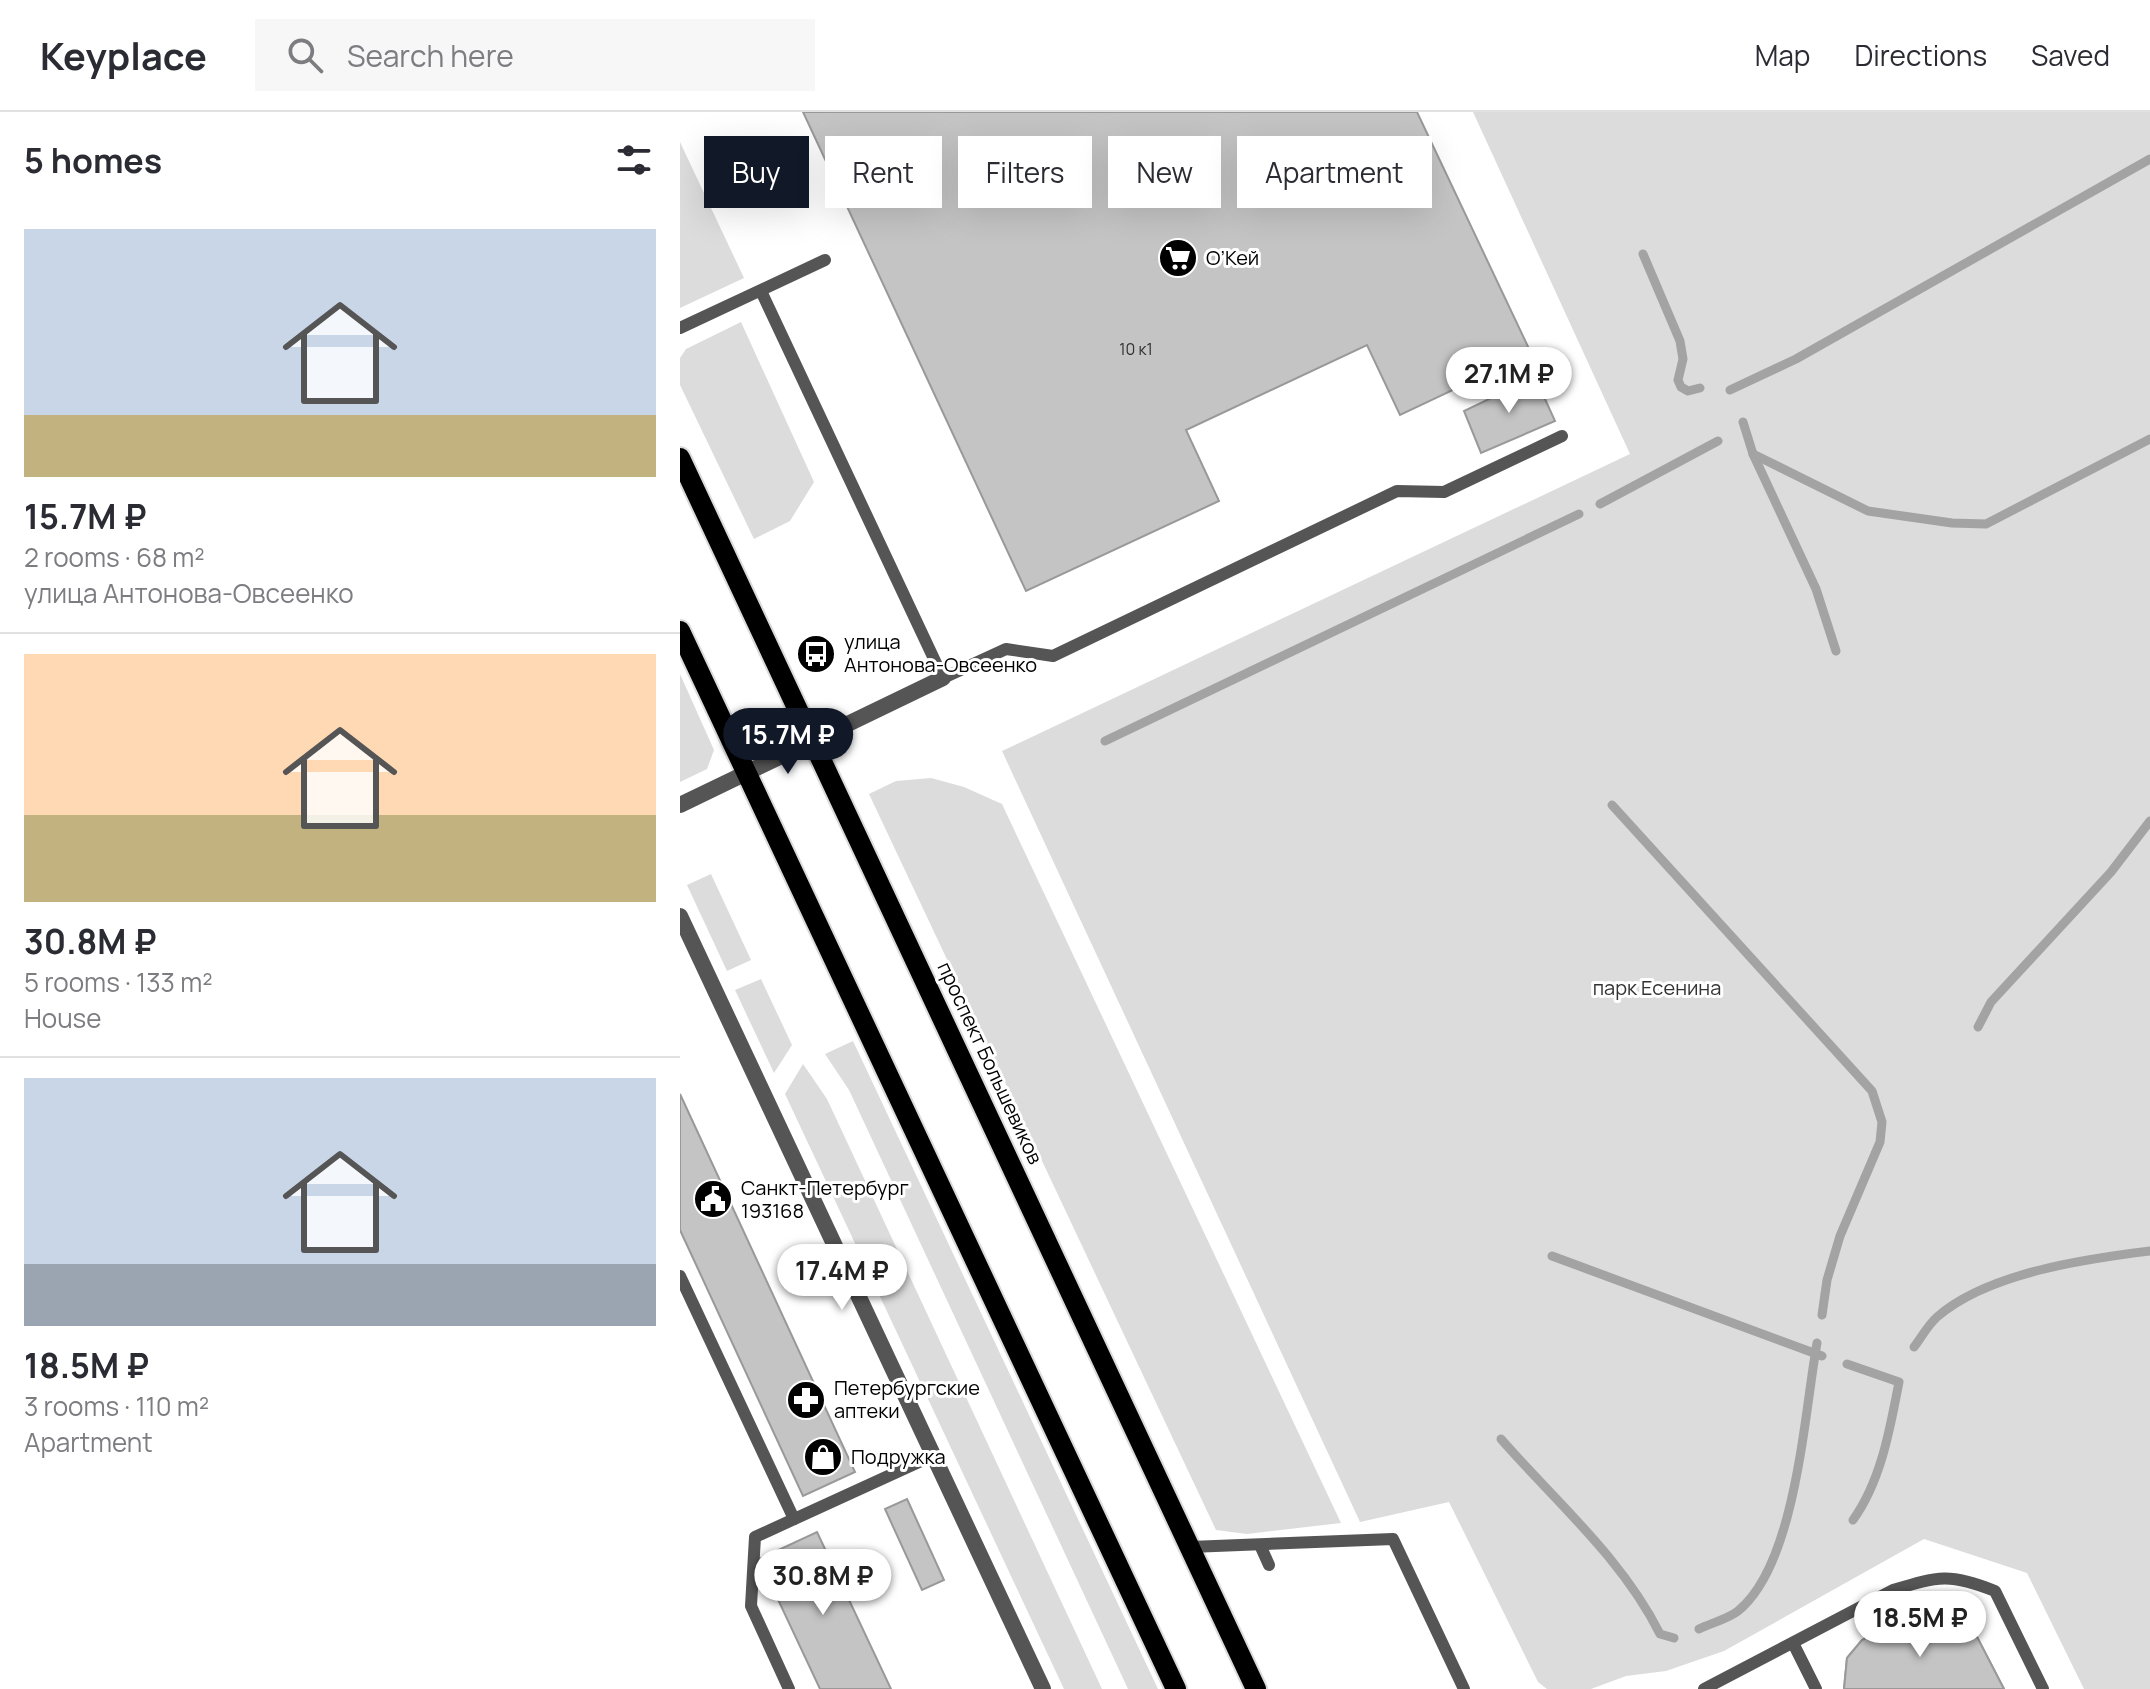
<!DOCTYPE html>
<html lang="en">
<head>
<meta charset="utf-8">
<style>
  body { margin:0; font-family:Manrope,sans-serif; background:#f7f7f7; color:#2b2b33; height:100vh; display:flex; flex-direction:column; font-size:30px; white-space:nowrap }
  * { box-sizing:border-box; margin:0 }
  p { font-size:26px; color:#7c7c81 }
  .icon { flex:none; width:44px; height:44px; fill:none; stroke:currentColor; stroke-width:2; stroke-linecap:round; stroke-linejoin:round }
  .map { position:relative; flex:1; overflow:hidden }
  .side { display:flex; flex-direction:column; background:#fff; width:680px }
  .side>* { flex:none }
  .hud { position:absolute; left:24px; top:24px; width:760px; height:72px; display:flex; gap:16px }
  .price { position:absolute; translate:-50% -68px; padding:0 18px; border-radius:28px; background:#fff; color:#222; font-size:26px; line-height:52px; filter:drop-shadow(0 2px 4px #0008) }
  .price::after { content:''; position:absolute; left:50%; top:48px; width:24px; height:18px; margin-left:-12px; background:inherit; clip-path:polygon(0 0,100% 0,50% 100%) }
  .price.current { background:#111827; color:#fff }
  ul { padding:0; list-style:none }
  li { display:grid; align-content:center; gap:16px; height:424px; padding:0 24px }
  li+li { border-top:2px solid #e1e1e2 }
  li span { display:grid; place-items:center; height:248px; border-radius:0px; color:#555 }
  li>.icon { margin-inline-start:auto }
  span .icon { width:144px; height:144px; fill:#fffc; stroke-width:1 }
  li b { font-size:34px }
  h2 { display:flex; justify-content:space-between; align-items:center; height:96px; padding:0 24px; font-size:34px }
  .tag { padding:0 28px; border-radius:0px; background:#fff; box-shadow:0 8px 32px #0002; font-size:28px; line-height:72px }
  .tag.current { background:#111827; color:#fff }
  header { display:flex; align-items:center; gap:48px; box-sizing:border-box; height:112px; padding:0 40px; background:#fff; border-bottom:2px solid #e1e1e2 }
  header strong { font-size:38px }
  nav { display:flex; gap:44px; margin-inline-start:auto; font-size:28px }
  .search { width:560px; height:72px; background:#f7f7f7; display:flex; align-items:center; gap:20px; box-sizing:border-box; padding:0 28px; border-radius:0px; color:#7c7c81; font-size:30px }
  main { display:flex; flex:1; min-height:0 }
  .map>svg:first-child { display:block }
  .green { fill:#dcdcdc }
  .lines { fill:none; stroke-linecap:round; stroke-linejoin:round }
  .stream { stroke:#a3a3a3; stroke-width:9 }
  .building { fill:#c4c4c4; stroke:#999; stroke-width:2 }
  .primary-casing { stroke:#dbdbdb; stroke-width:24 }
  .service { stroke:#555; stroke-width:12 }
  .minor { stroke:#555; stroke-width:16 }
  .primary { stroke:#000; stroke-width:20 }
  .labels { text-anchor:middle; stroke-width:6; stroke-linejoin:round; paint-order:stroke }
  .number-label { font-size:16px; fill:#313131 }
  .poi-label { font-size:20px; fill:#000; stroke:#fff; text-anchor:start }
  .park-label { font-size:20px; fill:#333; stroke:#fff }
  .street-label { font-size:20px; fill:#000; stroke:#fff }
</style>
</head>
<body>
<header>
<strong>Keyplace</strong>
<div class="search"><svg class="icon" aria-label="search" viewBox="0 0 24 24"><circle cx="10" cy="10" r="6"/><path d="M15 15l6 6"/></svg>Search here</div>
<nav><a>Map</a><a>Directions</a><a>Saved</a></nav>
</header>
<main>
<section class="side">
<h2>5 homes<svg class="icon" aria-label="filters" viewBox="0 0 24 24"><path d="M4 7h16M4 17h16"/><circle cx="9" cy="7" r="2"/><circle cx="15" cy="17" r="2"/></svg></h2>
<ul>
<li><span style="background:linear-gradient(#c9d6e8 75%,#c2b280 0)"><svg class="icon" aria-label="home" viewBox="0 0 24 24"><path d="M3 11l9-7 9 7M6 9v11h12V9"/></svg></span><div><b>15.7M ₽</b><p>2 rooms · 68 m²</p><p>улица Антонова-Овсеенко</p></div></li>
<li><span style="background:linear-gradient(#ffd9b3 65%,#c2b280 0)"><svg class="icon" aria-label="home" viewBox="0 0 24 24"><path d="M3 11l9-7 9 7M6 9v11h12V9"/></svg></span><div><b>30.8M ₽</b><p>5 rooms · 133 m²</p><p>House</p></div></li>
<li><span style="background:linear-gradient(#c9d6e8 75%,#9aa5b1 0)"><svg class="icon" aria-label="home" viewBox="0 0 24 24"><path d="M3 11l9-7 9 7M6 9v11h12V9"/></svg></span><div><b>18.5M ₽</b><p>3 rooms · 110 m²</p><p>Apartment</p></div></li>
</ul>
</section>
<div class="map">
<svg width="1470" height="1577" viewBox="0 0 1470 1577">
  <rect width="100%" height="100%" fill="#fff"/>
  <g class="green">
    <polygon points="793,0 1470,0 1470,1577 1404,1577 1347,1461 1244,1427 1044,1539 986,1559 946,1564 911,1577 867,1577 858,1570 769,1390 680,1410 322,639 950,342"/>
    <polygon points="0,30 64,166 0,196"/>
    <polygon points="61,210 134,370 110,409 74,427 0,273 0,246 6,237"/>
    <polygon points="0,562 34,638 27,657 0,670"/>
    <polygon points="251,666 284,675 322,692 661,1411 567,1422 536,1418 189,682 216,669"/>
    <polygon points="31,762 71,848 47,859 7,773"/>
    <polygon points="81,867 112,933 94,961 55,878"/>
    <polygon points="173,929 478,1577 448,1577 169,978 145,942"/>
    <polygon points="123,952 147,987 422,1577 384,1577 105,982"/>
  </g>
  <g class="lines">
    <g class="stream">
      <polyline points="963,142 1000,229 1003,247 998,268 1001,275 1008,279 1020,276"/>
      <polyline points="1050,278 1116,247 1470,47"/>
      <polyline points="1063,310 1073,342 1136,477 1156,539"/>
      <polyline points="1073,342 1188,399 1272,411 1306,412 1470,327"/>
      <polyline points="920,392 1038,329"/>
      <polyline points="425,629 899,402"/>
      <polyline points="932,693 1192,979 1202,1010 1200,1030 1160,1124 1147,1168 1142,1203"/>
      <polyline points="1298,915 1311,890 1431,760 1470,709"/>
      <polyline points="872,1144 1142,1244"/>
      <path d="M1234,1235C1241,1226 1248,1213 1257,1205C1307,1161 1405,1147 1470,1139"/>
      <path d="M1167,1252L1219,1270C1210,1317 1201,1369 1173,1408"/>
      <path d="M821,1327C876,1390 942,1446 980,1522L994,1526"/>
      <path d="M1019,1517C1031,1511 1048,1507 1058,1499C1116,1452 1124,1303 1137,1231"/>
    </g>
  </g>
  <g class="building">
    <polygon points="123,0 737,0 851,241 720,303 687,233 506,318 539,389 346,479"/>
    <polygon points="855,265 875,309 801,341 784,299"/>
    <polygon points="0,982 175,1360 123,1384 0,1118"/>
    <polygon points="227,1387 264,1468 242,1478 205,1397"/>
    <polygon points="137,1420 211,1577 140,1577 79,1447"/>
    <polygon points="1255,1503 1278,1517 1285,1524 1294,1519 1324,1577 1164,1577 1167,1546 1182,1528 1229,1504"/>
    <polygon points="1255,1503 1278,1517 1285,1524 1294,1519 1324,1577 1164,1577 1167,1546 1182,1528 1229,1504"/>
  </g>
  <g class="lines">
    <defs>
      <g id="primary">
        <polyline points="0,346 576,1577"/>
        <polyline points="0,519 496,1577"/>
      </g>
    </defs>
    <use href="#primary" class="primary-casing"/>
    <g class="service">
      <polyline points="81,179 263,566 326,537 373,544 717,379 764,380 882,324"/>
      <polyline points="0,216 145,148"/>
      <polyline points="0,1164 114,1407"/>
      <polyline points="580,1433 589,1453"/>
      <polyline points="510,1435 713,1427 784,1577"/>
      <polyline points="1113,1531 1136,1577"/>
      <polyline points="109,1577 71,1494 75,1425 252,1344"/>
      <path d="M1024,1577L1213,1478C1259,1464 1270,1461 1315,1479L1363,1577"/>
    </g>
    <g class="minor">
      <polyline points="0,693 263,566"/>
      <polyline points="0,804 363,1577"/>
    </g>
    <use href="#primary" class="primary"/>
  </g>
  <defs>
    <symbol id="supermarket-disc" viewBox="-11 -11 22 22"><circle r="9.5" fill="#000" stroke="#fff"/><path d="M-6-5.5h2.5l.6 2H6L4.5 2H-2.5L-4.4-4H-6ZM-1.5 3.2a1.3 1.3 0 1 0 .1 0ZM3 3.2a1.3 1.3 0 1 0 .1 0Z" fill="#fff"/></symbol>
    <symbol id="bus-disc" viewBox="-11 -11 22 22"><circle r="9.5" fill="#000" stroke="#fff"/><path d="M-5-6H5V4H4V6H2V4H-2V6H-4V4H-5ZM-3.5-4V0h7V-4ZM-3.5 1.2v1.5H-2V1.2ZM2 1.2v1.5H3.5V1.2Z" fill="#fff"/></symbol>
    <symbol id="civic-disc" viewBox="-11 -11 22 22"><circle r="9.5" fill="#000" stroke="#fff"/><path d="M-.6-6.5H3V-4.5H.6V-3L4-1V1h2V6H-6V1h2V-1L-.6-3ZM-1.2 2.5V6h2.4V2.5Z" fill="#fff"/></symbol>
    <symbol id="pharmacy-disc" viewBox="-11 -11 22 22"><circle r="9.5" fill="#000" stroke="#fff"/><path d="M-2-6h4v4h4v4h-4v4h-4v-4h-4v-4h4Z" fill="#fff"/></symbol>
    <symbol id="shop-disc" viewBox="-11 -11 22 22"><circle r="9.5" fill="#000" stroke="#fff"/><path d="M-5-2.5h2.3a2.7 3.5 0 0 1 5.4 0H5L5.5 6h-11ZM-1.5-2.5h3a1.5 2.3 0 0 0-3 0Z" fill="#fff"/></symbol>
  </defs>
  <g fill-rule="evenodd">
    <use href="#supermarket-disc" x="476" y="124" width="44" height="44"/>
    <use href="#bus-disc" x="114" y="520" width="44" height="44"/>
    <use href="#civic-disc" x="11" y="1065" width="44" height="44"/>
    <use href="#pharmacy-disc" x="104" y="1266" width="44" height="44"/>
    <use href="#shop-disc" x="121" y="1323" width="44" height="44"/>
  </g>
  <g class="labels">
    <g class="number-label">
      <text x="456" y="243">10 к1</text>
    </g>
    <g class="poi-label">
      <text x="526" y="153">О’Кей</text>
      <text x="164" y="537">улица<tspan x="164" dy="23">Антонова-Овсеенко</tspan></text>
      <text x="61" y="1083">Санкт-Петербург<tspan x="61" dy="23">193168</tspan></text>
      <text x="154" y="1283">Петербургские<tspan x="154" dy="23">аптеки</tspan></text>
      <text x="171" y="1352">Подружка</text>
    </g>
    <g class="park-label">
      <text x="977" y="883">парк Есенина</text>
    </g>
    <g class="street-label">
      <text transform="translate(310 951) rotate(65)" y="7">проспект Большевиков</text>
    </g>
  </g>
</svg>
<b class="price" style="left:829px;top:303px">27.1M ₽</b>
<b class="price current" style="left:108px;top:664px">15.7M ₽</b>
<b class="price" style="left:162px;top:1200px">17.4M ₽</b>
<b class="price" style="left:143px;top:1505px">30.8M ₽</b>
<b class="price" style="left:1240px;top:1547px">18.5M ₽</b>
<div class="hud">
<a class="tag current">Buy</a>
<a class="tag">Rent</a>
<a class="tag">Filters</a>
<a class="tag">New</a>
<a class="tag">Apartment</a>
</div>
</div>
</main>
</body>
</html>
